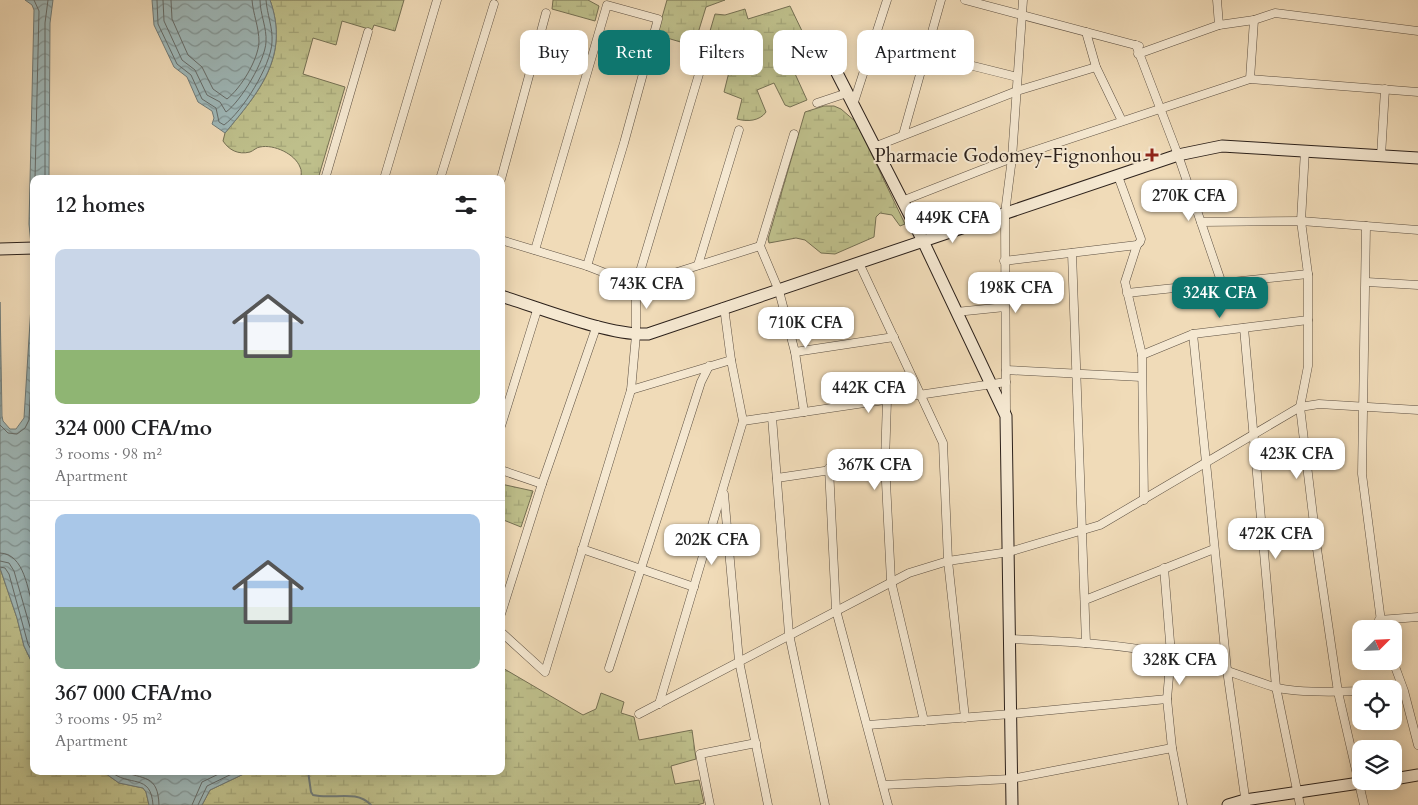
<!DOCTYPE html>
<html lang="en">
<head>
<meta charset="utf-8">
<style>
  body { margin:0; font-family:Cardo,serif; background:#f6f6f6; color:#202124; height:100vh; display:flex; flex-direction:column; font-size:19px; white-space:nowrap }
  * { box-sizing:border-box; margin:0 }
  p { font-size:16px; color:#757577 }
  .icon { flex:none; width:28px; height:28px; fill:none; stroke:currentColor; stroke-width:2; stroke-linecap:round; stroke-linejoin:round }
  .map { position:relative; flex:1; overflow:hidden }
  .details { position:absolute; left:30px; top:175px; width:475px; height:600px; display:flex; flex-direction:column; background:#fff; border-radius:10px; box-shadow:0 2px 12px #0003 }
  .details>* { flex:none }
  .banner { position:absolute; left:520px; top:30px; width:475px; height:45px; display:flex; gap:10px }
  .needle { width:32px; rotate:66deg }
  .controls { position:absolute; left:1352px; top:620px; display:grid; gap:10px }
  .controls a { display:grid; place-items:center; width:50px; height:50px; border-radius:10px; background:#fff; box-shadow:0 2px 12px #0003; font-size:25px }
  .price { position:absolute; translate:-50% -42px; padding:0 11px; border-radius:10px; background:#fff; color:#222; font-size:16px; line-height:32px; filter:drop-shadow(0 1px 2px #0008) }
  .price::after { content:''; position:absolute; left:50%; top:30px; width:15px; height:11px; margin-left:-8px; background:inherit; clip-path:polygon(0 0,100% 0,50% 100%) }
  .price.on { background:#0f766e; color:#fff }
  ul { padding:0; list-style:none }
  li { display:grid; align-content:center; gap:10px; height:265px; padding:0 25px }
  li+li { border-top:1px solid #e0e0e0 }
  li span { display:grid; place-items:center; height:155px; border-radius:10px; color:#555 }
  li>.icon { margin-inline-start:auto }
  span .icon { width:90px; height:90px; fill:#fffc; stroke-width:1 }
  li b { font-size:21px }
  h2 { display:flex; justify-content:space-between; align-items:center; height:60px; padding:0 25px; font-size:21px }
  .pill { padding:0 18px; border-radius:10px; background:#fff; box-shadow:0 2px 12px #0003; font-size:18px; line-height:45px }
  .pill.on { background:#0f766e; color:#fff }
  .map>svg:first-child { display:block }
  .wetland { fill:url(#wetland-marsh); stroke:#757053 }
  .water { fill:url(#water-waves); stroke:#707c7a }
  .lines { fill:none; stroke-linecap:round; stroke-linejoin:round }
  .shore { stroke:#656c6a; stroke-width:1 }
  .stream { stroke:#707c7a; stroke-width:2 }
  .street-casing { stroke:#5d5042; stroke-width:9 }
  .secondary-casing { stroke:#2c211b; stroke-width:13 }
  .street { stroke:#f5e8d1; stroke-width:8 }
  .secondary { stroke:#f5e8d1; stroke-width:11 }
  .poi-dot { fill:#8f2418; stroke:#f5e8d1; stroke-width:2 }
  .labels { text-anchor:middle; stroke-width:4; stroke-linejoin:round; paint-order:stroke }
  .poi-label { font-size:19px; fill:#2c211b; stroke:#f5e8d1; text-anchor:end }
</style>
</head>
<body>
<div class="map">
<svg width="1418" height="805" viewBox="0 0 1418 805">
  <defs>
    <pattern id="wetland-marsh" width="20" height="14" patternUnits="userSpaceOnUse" patternTransform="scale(1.25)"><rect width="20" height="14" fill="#bebf8b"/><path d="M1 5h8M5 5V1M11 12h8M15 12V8" fill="none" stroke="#a3a477"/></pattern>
    <pattern id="water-waves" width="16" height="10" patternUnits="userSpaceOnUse" patternTransform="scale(1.25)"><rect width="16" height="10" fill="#9eb8b9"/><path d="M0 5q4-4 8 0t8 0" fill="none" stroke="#819596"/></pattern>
  </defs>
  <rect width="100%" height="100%" fill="#f0dbb8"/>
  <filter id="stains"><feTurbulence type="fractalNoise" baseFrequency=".004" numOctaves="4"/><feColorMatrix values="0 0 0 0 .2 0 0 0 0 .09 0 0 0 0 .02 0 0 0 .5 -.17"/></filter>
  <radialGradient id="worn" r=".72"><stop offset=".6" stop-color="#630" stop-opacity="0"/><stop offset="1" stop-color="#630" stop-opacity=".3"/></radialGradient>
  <g class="wetland">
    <path d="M270,0H404L395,31L374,25L372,30L342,21L336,45L313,38L303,74L345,87L318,179H301C301,175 302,170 300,167C295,154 274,144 260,147C257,147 253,151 250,152C238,155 229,150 223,141L225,133C259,92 290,57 270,0Z"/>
    <polygon points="553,0 588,0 599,6 595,21 552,9"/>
    <polygon points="667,0 725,0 706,7 694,46 657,35"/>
    <path d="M790,6L803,33L781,43L807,100L790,107L785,105L774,83L757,90L766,112C760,121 747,122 737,119L742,99L724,92L732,60L716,63V52L705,48L715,14L725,15L745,9L748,19Z"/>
    <polygon points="824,106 834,106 841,109 856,122 905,224 900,226 892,215 880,213 876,217 874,237 835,254 821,253 805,240 796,238 769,243 768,239 805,112"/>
    <polygon points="501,484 533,491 521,527 501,519"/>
    <polygon points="0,568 17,618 24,646 34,667 34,771 102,771 119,783 143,788 146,792 149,805 0,805"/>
    <polygon points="501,667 583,715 596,709 601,693 624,702 621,713 634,717 639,740 692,730 696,759 671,766 675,784 699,780 704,803 697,805 202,805 210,790 250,771 501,771"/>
  </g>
  <g class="water">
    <polygon points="25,0 53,0 50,23 49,179 34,179 34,247 31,245 29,224 34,10 32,5"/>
    <path d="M152,0H270C290,56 259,92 225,133L212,124L214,118L212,111L198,102L187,77L174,67L154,25Z"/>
    <polygon points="34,258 34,667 24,646 17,618 0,568 0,302 2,416 3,421 10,429 16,429 24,418"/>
    <polygon points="102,771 250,771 210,790 202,805 149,805 146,792 143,788 119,783"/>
  </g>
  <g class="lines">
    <g class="shore">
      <polyline points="34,0 39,11 35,179"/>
      <path d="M157,0L158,24L177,64L191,75L202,99L216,108L219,122L224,125C242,112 271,66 272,42C273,28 267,14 266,0"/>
      <path d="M163,0L164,21L182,60L195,70L207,95L220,102L226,112C241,101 265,61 266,42C267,28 260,14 260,0"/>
      <path d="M171,0L172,19L188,55L202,67L213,89L227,99C241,88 258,60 259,42C259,27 253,14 252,0"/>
      <polyline points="45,179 45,23 48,0"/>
      <polyline points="0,425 8,433 17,434 25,428 29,420 34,323"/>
      <path d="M0,553C25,554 27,590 34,609"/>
      <polyline points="0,561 9,563 14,571 34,641"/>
      <polyline points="0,567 5,568 9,574 28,644 34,655"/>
      <path d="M110,771C129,788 151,772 153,805"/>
      <path d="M121,771C144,780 158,774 159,805"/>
      <polyline points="192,805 202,782 225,771"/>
      <polyline points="198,805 207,786 238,771"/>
    </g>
    <path class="stream" d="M308,771L311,792L313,795C333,800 356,789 371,805"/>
    <defs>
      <g id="street">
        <polyline points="965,0 1139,46"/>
        <polyline points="1217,0 1219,25"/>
        <polyline points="1086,32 1096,67 1122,121"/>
        <polyline points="1136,45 1178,155 1221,281"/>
        <polyline points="925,54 1017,77"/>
        <polyline points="1138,54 1219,25 1254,20 1275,13 1418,31"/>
        <polyline points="1250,79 1254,20"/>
        <polyline points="817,103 847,93"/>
        <polyline points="853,105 887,0"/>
        <polyline points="794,134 760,246 779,291 795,352 804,412"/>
        <polyline points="903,135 941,0"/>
        <polyline points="874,147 1017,91 1096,67"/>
        <polyline points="1305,150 1301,221 1308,274 1308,366 1300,407 1317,549 1338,692 1364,805"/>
        <polyline points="1381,156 1385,89"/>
        <polyline points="325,179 368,32"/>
        <polyline points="384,179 437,0"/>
        <polyline points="440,179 494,4"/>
        <polyline points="501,179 546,13"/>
        <polyline points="902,201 1012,158 1250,79 1418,92"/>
        <polyline points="1201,222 1301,221 1418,230"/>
        <polyline points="1366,226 1362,474 1382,629"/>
        <polyline points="501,240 587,266 636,285 760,246"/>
        <polyline points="1137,245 1125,282 1142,355 1144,500"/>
        <polyline points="535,250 607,5 658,19 624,143 587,266"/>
        <polyline points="1072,253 1086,643"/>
        <polyline points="1004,261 1137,245 1140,242 1141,239 1118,176"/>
        <polyline points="859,263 943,443 948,561 965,718"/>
        <polyline points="698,265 739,130"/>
        <polyline points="1367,282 1418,285"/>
        <polyline points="1127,293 1308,274"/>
        <polyline points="956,312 1005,307"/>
        <polyline points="1244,328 1276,687 1300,805"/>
        <polyline points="1193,334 1227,670 1246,804"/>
        <polyline points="795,352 894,337"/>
        <polyline points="1142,355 1193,334 1308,320"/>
        <polyline points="1006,370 1141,377"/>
        <polyline points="631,390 731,360"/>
        <polyline points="887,400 885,462 891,581 924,721"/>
        <polyline points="1006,412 1005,213 1012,158 1023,0"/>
        <polyline points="772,417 789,634 825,805"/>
        <polyline points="743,421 1006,382"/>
        <polyline points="501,426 538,307"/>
        <polyline points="829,468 836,610 888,805"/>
        <polyline points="501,470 542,484"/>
        <polyline points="777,478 885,462"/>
        <polyline points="724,494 739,661 768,805"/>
        <polyline points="582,549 694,587"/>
        <polyline points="1164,568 1171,654 1167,699 1172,748 1183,805"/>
        <polyline points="1085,600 1214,549"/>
        <polyline points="501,614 542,484 597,325"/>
        <polyline points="1379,620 1418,617"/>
        <polyline points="501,632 545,672 631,390 636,335 636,285 705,54"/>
        <path d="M1011,639C1064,641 1117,644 1169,654C1205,661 1239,676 1274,687C1296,693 1337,692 1361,691"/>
        <polyline points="1393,661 1404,691 1418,745"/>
        <polyline points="609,668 701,382 709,366"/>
        <polyline points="659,704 743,421 731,360 724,307"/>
        <polyline points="639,714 909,573 948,561 1009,552 1100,525 1300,407 1319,404 1418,410"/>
        <polyline points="868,725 1011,714 1167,699"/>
        <polyline points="883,785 1011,779 1172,748"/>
        <polyline points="710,805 700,754 756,743"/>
      </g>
      <g id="secondary">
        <polyline points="836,71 923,241 1006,416 1012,805"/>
        <polyline points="0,249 34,248"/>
        <path d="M501,296C540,308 610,336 648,334L1178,155L1222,146L1418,158"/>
        <polyline points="1394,779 1418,775"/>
        <polyline points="1228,805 1245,800 1373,781"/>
      </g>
    </defs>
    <use href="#street" class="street-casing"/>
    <use href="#secondary" class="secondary-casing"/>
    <use href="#street" class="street"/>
    <use href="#secondary" class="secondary"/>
  </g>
  <path class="poi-dot" d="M1149.5 147.5h5v5h5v5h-5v5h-5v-5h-5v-5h5z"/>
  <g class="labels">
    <g class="poi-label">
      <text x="1142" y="162">Pharmacie Godomey-Fignonhou</text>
    </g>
  </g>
  <rect width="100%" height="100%" filter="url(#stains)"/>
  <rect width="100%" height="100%" fill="url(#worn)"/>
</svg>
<div class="controls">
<a><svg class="needle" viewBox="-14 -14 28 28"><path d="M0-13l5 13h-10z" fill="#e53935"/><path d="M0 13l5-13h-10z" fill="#757577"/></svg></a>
<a><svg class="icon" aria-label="locate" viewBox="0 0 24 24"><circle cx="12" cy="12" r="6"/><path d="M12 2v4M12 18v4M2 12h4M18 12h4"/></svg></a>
<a><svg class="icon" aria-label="layers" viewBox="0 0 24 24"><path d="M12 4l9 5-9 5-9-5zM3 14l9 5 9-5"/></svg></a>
</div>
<b class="price" style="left:1189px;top:222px">270K CFA</b>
<b class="price" style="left:953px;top:244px">449K CFA</b>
<b class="price" style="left:647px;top:310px">743K CFA</b>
<b class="price" style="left:1016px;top:314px">198K CFA</b>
<b class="price on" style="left:1220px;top:319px">324K CFA</b>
<b class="price" style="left:806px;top:349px">710K CFA</b>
<b class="price" style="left:869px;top:414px">442K CFA</b>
<b class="price" style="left:1297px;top:480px">423K CFA</b>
<b class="price" style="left:875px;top:491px">367K CFA</b>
<b class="price" style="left:1276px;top:560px">472K CFA</b>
<b class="price" style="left:712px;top:566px">202K CFA</b>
<b class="price" style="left:1180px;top:686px">328K CFA</b>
<div class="banner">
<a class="pill">Buy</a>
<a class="pill on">Rent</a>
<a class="pill">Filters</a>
<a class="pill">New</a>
<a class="pill">Apartment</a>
</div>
<section class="details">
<h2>12 homes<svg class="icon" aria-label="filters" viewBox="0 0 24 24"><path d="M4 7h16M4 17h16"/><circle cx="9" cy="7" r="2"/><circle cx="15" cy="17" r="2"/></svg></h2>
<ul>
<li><span style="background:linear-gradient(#c9d6e8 65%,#8fb573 0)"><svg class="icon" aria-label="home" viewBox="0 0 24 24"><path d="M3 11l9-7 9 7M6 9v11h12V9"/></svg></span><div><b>324 000 CFA/mo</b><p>3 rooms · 98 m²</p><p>Apartment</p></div></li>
<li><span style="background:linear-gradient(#a9c7e8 60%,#7fa58c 0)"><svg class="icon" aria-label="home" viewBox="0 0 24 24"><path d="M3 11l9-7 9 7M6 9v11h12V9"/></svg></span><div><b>367 000 CFA/mo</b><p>3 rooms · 95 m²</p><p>Apartment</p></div></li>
</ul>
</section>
</div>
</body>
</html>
